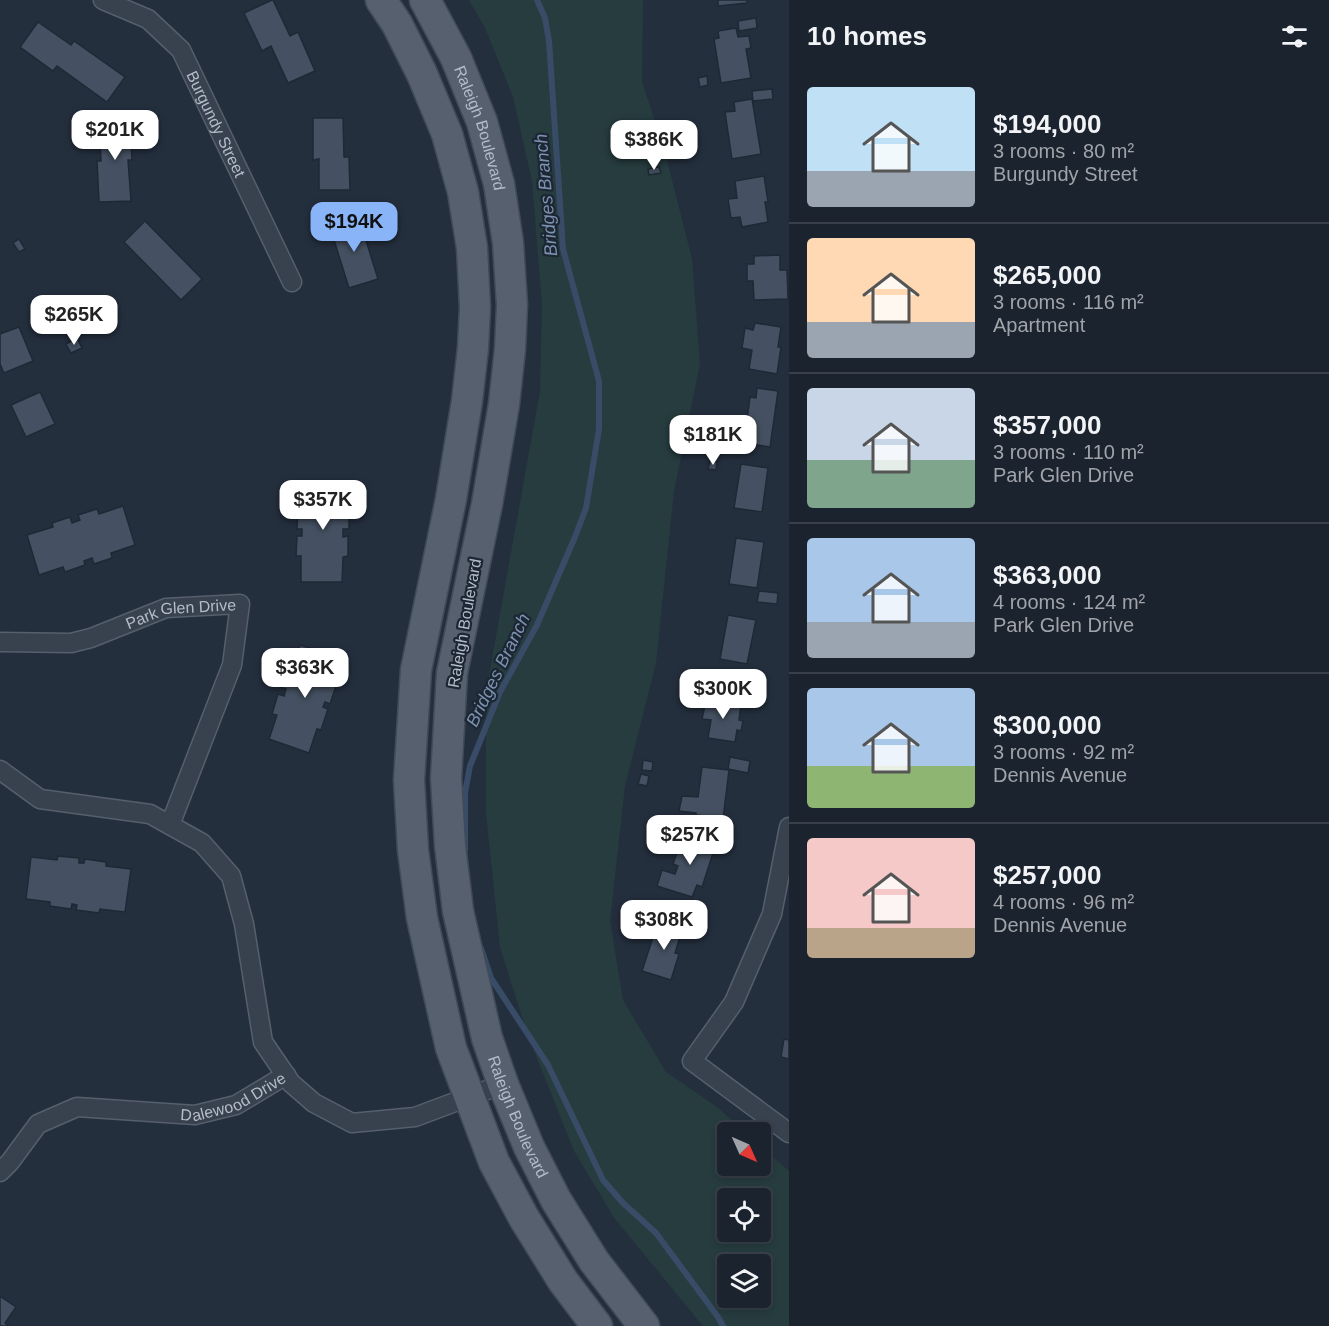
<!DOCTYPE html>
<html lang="en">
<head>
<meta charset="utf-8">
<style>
  body { margin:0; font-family:Helvetica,sans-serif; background:#282f3a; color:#f1f3f6; height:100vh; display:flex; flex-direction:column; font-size:22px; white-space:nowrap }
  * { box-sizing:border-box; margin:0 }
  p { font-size:20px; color:#a0a4aa }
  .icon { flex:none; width:33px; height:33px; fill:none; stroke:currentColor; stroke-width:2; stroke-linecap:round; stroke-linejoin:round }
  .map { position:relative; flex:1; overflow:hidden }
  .side { display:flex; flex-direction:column; background:#1b232e; width:540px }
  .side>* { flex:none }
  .needle { width:39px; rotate:135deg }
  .tools { position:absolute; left:717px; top:1122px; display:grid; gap:12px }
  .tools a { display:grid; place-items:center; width:54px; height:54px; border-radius:6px; background:#1b232e; box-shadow:0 3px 9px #0003,0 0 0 2px #39404a; font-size:30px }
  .price { position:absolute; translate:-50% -51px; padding:0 14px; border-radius:12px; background:#fff; color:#222; font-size:20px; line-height:39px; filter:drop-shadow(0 2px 3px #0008) }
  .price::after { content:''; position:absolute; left:50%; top:36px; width:18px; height:14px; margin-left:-9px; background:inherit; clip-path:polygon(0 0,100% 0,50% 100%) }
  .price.on { background:#8ab4f8; color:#111 }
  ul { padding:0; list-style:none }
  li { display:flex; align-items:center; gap:18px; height:150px; padding:0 18px }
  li+li { border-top:2px solid #39404a }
  li span { display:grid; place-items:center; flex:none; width:168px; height:120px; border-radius:6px; color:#555 }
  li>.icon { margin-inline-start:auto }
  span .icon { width:72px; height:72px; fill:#fffc; stroke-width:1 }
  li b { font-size:26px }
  h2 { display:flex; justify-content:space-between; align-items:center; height:72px; padding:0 18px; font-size:26px }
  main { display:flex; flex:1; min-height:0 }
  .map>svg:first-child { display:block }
  .green { fill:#263c3f; fill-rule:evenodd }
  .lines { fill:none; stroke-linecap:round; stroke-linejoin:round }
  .stream { stroke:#394c67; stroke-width:6 }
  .building { fill:#455162; stroke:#1f2835; stroke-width:1.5 }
  .street-casing { stroke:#565f6c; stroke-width:21 }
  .primary-casing { stroke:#414a57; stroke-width:33 }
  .street { stroke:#38414e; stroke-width:18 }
  .primary { stroke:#56606e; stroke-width:30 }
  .labels { text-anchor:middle; stroke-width:4.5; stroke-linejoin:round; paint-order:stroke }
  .street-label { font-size:16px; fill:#b4bcc9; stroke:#1d2633 }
  .water-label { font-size:18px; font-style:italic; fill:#7c92b1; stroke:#1d2633 }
</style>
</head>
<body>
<main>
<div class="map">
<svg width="789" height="1326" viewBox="0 0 789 1326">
  <rect width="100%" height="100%" fill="#242f3e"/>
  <path class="green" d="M469,0H643L642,81L666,156L692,259L700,364L674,491L656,663L625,786L610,921L623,1000L666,1072L717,1107L745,1132H728V1166H760L761,1146L789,1171V1326H703L615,1219L574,1151L527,1033L500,947L486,813V692L540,391L542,304L532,181L513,97L485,28ZM728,1198H760V1232H728ZM728,1264H760V1298H728Z"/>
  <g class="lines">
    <g class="stream">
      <polyline points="465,850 465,793 470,766 500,692 537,625 575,537 586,508 599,429 599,381 563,249 549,41 545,18 537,0"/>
      <polyline points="481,948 491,978 548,1065 603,1180 623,1203 656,1233 718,1317 723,1326"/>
    </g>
  </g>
  <g class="building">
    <polygon points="272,0 273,0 290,36 298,32 315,71 288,83 271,46 262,51 244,13"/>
    <polygon points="718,0 747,0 747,3 718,6"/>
    <polygon points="756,18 757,28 739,31 738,21"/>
    <polygon points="38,22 71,45 74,41 125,77 107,102 57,66 53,71 20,47"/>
    <polygon points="736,28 738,37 749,36 751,48 746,49 751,78 721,83 714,39 719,38 718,31"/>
    <polygon points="707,76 708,85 700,87 698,78"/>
    <polygon points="772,89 773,99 753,101 752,91"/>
    <polygon points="752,99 761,154 732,159 725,112 735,111 734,102"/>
    <polygon points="313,118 343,118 344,157 349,157 350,190 319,190 319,159 313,160"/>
    <polygon points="130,119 132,160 128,160 131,201 99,202 97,161 101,161 99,121"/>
    <polygon points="659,167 661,173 649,175 648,169"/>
    <polygon points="764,176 768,202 765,202 768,222 742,227 740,217 731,218 728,199 737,198 735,181"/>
    <polygon points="359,218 378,279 349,288 330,227"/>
    <polygon points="145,221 202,279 181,300 124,242"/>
    <polygon points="19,239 25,249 19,252 13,243"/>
    <polygon points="780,255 780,270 787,270 788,299 754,300 753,281 747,281 747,264 754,264 754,256"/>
    <polygon points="755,323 781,327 778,347 781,347 777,374 749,369 752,350 742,348 745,328 753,330"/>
    <polygon points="19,327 33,361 4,373 0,364 0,334"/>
    <polygon points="77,338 82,348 71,353 66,344"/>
    <polygon points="757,388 778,391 770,447 744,443 750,397 756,398"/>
    <polygon points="40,392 55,424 26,437 11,405"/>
    <polygon points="710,461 717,462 716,470 708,469"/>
    <polygon points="741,464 768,468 762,512 734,508"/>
    <polygon points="302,481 345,482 345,508 349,508 349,529 343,529 343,537 348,536 348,556 343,557 342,582 301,582 301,556 296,556 297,536 302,536 302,529 297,529 298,507 301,507"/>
    <polygon points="123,506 135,545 111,553 112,558 94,564 92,558 84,561 85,565 65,572 63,567 39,575 27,535 53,527 52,523 70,517 72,523 80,520 78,515 97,509 99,514"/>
    <polygon points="736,538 764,542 757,588 729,584"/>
    <polygon points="759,591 778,593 777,604 757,602"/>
    <polygon points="728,615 756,620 747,664 720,659"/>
    <polygon points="300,645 341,658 332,682 337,683 330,704 325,702 323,707 328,709 321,730 317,729 309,753 269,739 277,715 272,714 278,694 284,696 286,689 281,687 287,667 292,669"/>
    <polygon points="739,688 758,692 756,701 738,698"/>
    <polygon points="706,700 741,706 739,720 743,721 741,731 737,730 735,742 708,738 711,720 702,719"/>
    <polygon points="730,757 750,761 748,773 728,769"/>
    <polygon points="643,760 653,762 652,771 642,770"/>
    <polygon points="702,767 729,770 723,819 696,815 696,813 679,811 682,796 698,797"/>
    <polygon points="641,774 649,776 647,786 638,784"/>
    <polygon points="690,832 717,841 702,887 697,885 692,897 657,886 662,870 675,874 678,866 673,864 678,850 683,852"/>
    <polygon points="58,856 79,858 79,863 84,863 85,859 106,862 106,866 131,869 125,912 100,909 99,913 76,910 77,905 72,904 71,909 50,906 50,902 26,899 31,857 57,860"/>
    <polygon points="661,920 683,927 675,953 679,954 671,980 642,971 656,928 658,929"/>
    <polygon points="784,1039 789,1040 789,1039 789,1059 781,1057"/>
    <polygon points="0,1296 16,1307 5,1323 9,1326 0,1326"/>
  </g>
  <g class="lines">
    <defs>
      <g id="street">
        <path id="s1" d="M103,0L148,19L181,50L292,282"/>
        <path id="s2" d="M0,642L71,643L91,638L166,608L240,604L232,665L170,825"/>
        <polyline points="0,770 40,799 150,814 202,843 231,876 244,924 263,1042 291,1083 314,1103 352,1123 415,1117 503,1084"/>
        <polyline points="789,827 772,914 734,1002 692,1061 789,1133"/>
        <path id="s3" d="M0,1172L10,1162L38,1124L77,1107L195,1115L236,1105L286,1075"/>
      </g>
      <g id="primary">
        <polyline points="381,0 397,24 422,74 447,134 463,192 472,248 475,307 473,348 467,401 451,499 416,670 409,780 413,850 422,918 451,1048 494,1162 524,1218 563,1281 597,1326"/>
        <path id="s4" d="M425,0L456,58L482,122L499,184L508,243L512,305L510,349L504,404L487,504L452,673L446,778L450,845L458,911L487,1038L503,1084L529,1147L556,1200L594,1261L644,1326"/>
      </g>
    </defs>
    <use href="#street" class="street-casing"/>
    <use href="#primary" class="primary-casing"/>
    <use href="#street" class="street"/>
    <use href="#primary" class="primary"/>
  </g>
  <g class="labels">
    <g class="street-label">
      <text dy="6" stroke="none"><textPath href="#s1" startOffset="176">Burgundy Street</textPath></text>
      <text dy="6" stroke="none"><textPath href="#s4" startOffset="140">Raleigh Boulevard</textPath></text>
      <text dy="6" stroke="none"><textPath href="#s2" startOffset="186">Park Glen Drive</textPath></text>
      <text transform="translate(464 623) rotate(-80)" y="6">Raleigh Boulevard</text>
      <text dy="6" stroke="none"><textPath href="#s3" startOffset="264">Dalewood Drive</textPath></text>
      <text dy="6" stroke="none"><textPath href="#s4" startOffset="1148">Raleigh Boulevard</textPath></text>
    </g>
    <g class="water-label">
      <text transform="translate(546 195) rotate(-95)" y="6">Bridges Branch</text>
      <text transform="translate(498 670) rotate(-64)" y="6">Bridges Branch</text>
    </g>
  </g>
</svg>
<div class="tools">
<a><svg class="needle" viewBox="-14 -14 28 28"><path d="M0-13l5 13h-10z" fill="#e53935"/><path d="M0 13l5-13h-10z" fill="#a0a4aa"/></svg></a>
<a><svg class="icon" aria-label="locate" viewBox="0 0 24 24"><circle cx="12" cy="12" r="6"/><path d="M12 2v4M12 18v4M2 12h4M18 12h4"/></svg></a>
<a><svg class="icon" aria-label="layers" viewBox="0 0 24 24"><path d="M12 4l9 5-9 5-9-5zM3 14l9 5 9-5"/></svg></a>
</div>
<b class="price" style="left:115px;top:161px">$201K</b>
<b class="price" style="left:654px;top:171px">$386K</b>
<b class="price on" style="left:354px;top:253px">$194K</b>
<b class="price" style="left:74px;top:346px">$265K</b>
<b class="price" style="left:713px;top:466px">$181K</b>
<b class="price" style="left:323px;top:531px">$357K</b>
<b class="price" style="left:305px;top:699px">$363K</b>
<b class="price" style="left:723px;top:720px">$300K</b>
<b class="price" style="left:690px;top:866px">$257K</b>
<b class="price" style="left:664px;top:951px">$308K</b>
</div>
<section class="side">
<h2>10 homes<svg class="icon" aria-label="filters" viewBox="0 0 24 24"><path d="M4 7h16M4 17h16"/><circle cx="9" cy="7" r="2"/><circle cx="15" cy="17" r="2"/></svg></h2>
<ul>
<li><span style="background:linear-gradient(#bfe0f5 70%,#9aa5b1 0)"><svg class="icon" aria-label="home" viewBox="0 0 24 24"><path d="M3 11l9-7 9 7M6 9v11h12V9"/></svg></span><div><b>$194,000</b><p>3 rooms · 80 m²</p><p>Burgundy Street</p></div></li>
<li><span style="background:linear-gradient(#ffd9b3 70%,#9aa5b1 0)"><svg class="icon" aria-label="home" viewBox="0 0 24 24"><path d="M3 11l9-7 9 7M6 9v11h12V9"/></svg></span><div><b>$265,000</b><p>3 rooms · 116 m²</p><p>Apartment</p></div></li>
<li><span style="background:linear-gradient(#c9d6e8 60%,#7fa58c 0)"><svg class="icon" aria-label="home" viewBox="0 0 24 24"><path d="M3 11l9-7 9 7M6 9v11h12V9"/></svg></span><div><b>$357,000</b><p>3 rooms · 110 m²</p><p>Park Glen Drive</p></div></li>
<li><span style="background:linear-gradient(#a9c7e8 70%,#9aa5b1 0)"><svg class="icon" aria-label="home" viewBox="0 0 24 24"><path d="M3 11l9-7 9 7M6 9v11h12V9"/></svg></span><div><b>$363,000</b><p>4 rooms · 124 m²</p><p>Park Glen Drive</p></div></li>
<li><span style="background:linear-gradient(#a9c7e8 65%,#8fb573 0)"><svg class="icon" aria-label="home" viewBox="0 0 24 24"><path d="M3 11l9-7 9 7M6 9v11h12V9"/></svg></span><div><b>$300,000</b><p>3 rooms · 92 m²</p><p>Dennis Avenue</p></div></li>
<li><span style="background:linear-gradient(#f6c9c9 75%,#b9a48a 0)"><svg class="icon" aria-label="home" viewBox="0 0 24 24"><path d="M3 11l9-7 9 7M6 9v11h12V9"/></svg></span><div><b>$257,000</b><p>4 rooms · 96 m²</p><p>Dennis Avenue</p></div></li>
</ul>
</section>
</main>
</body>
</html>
